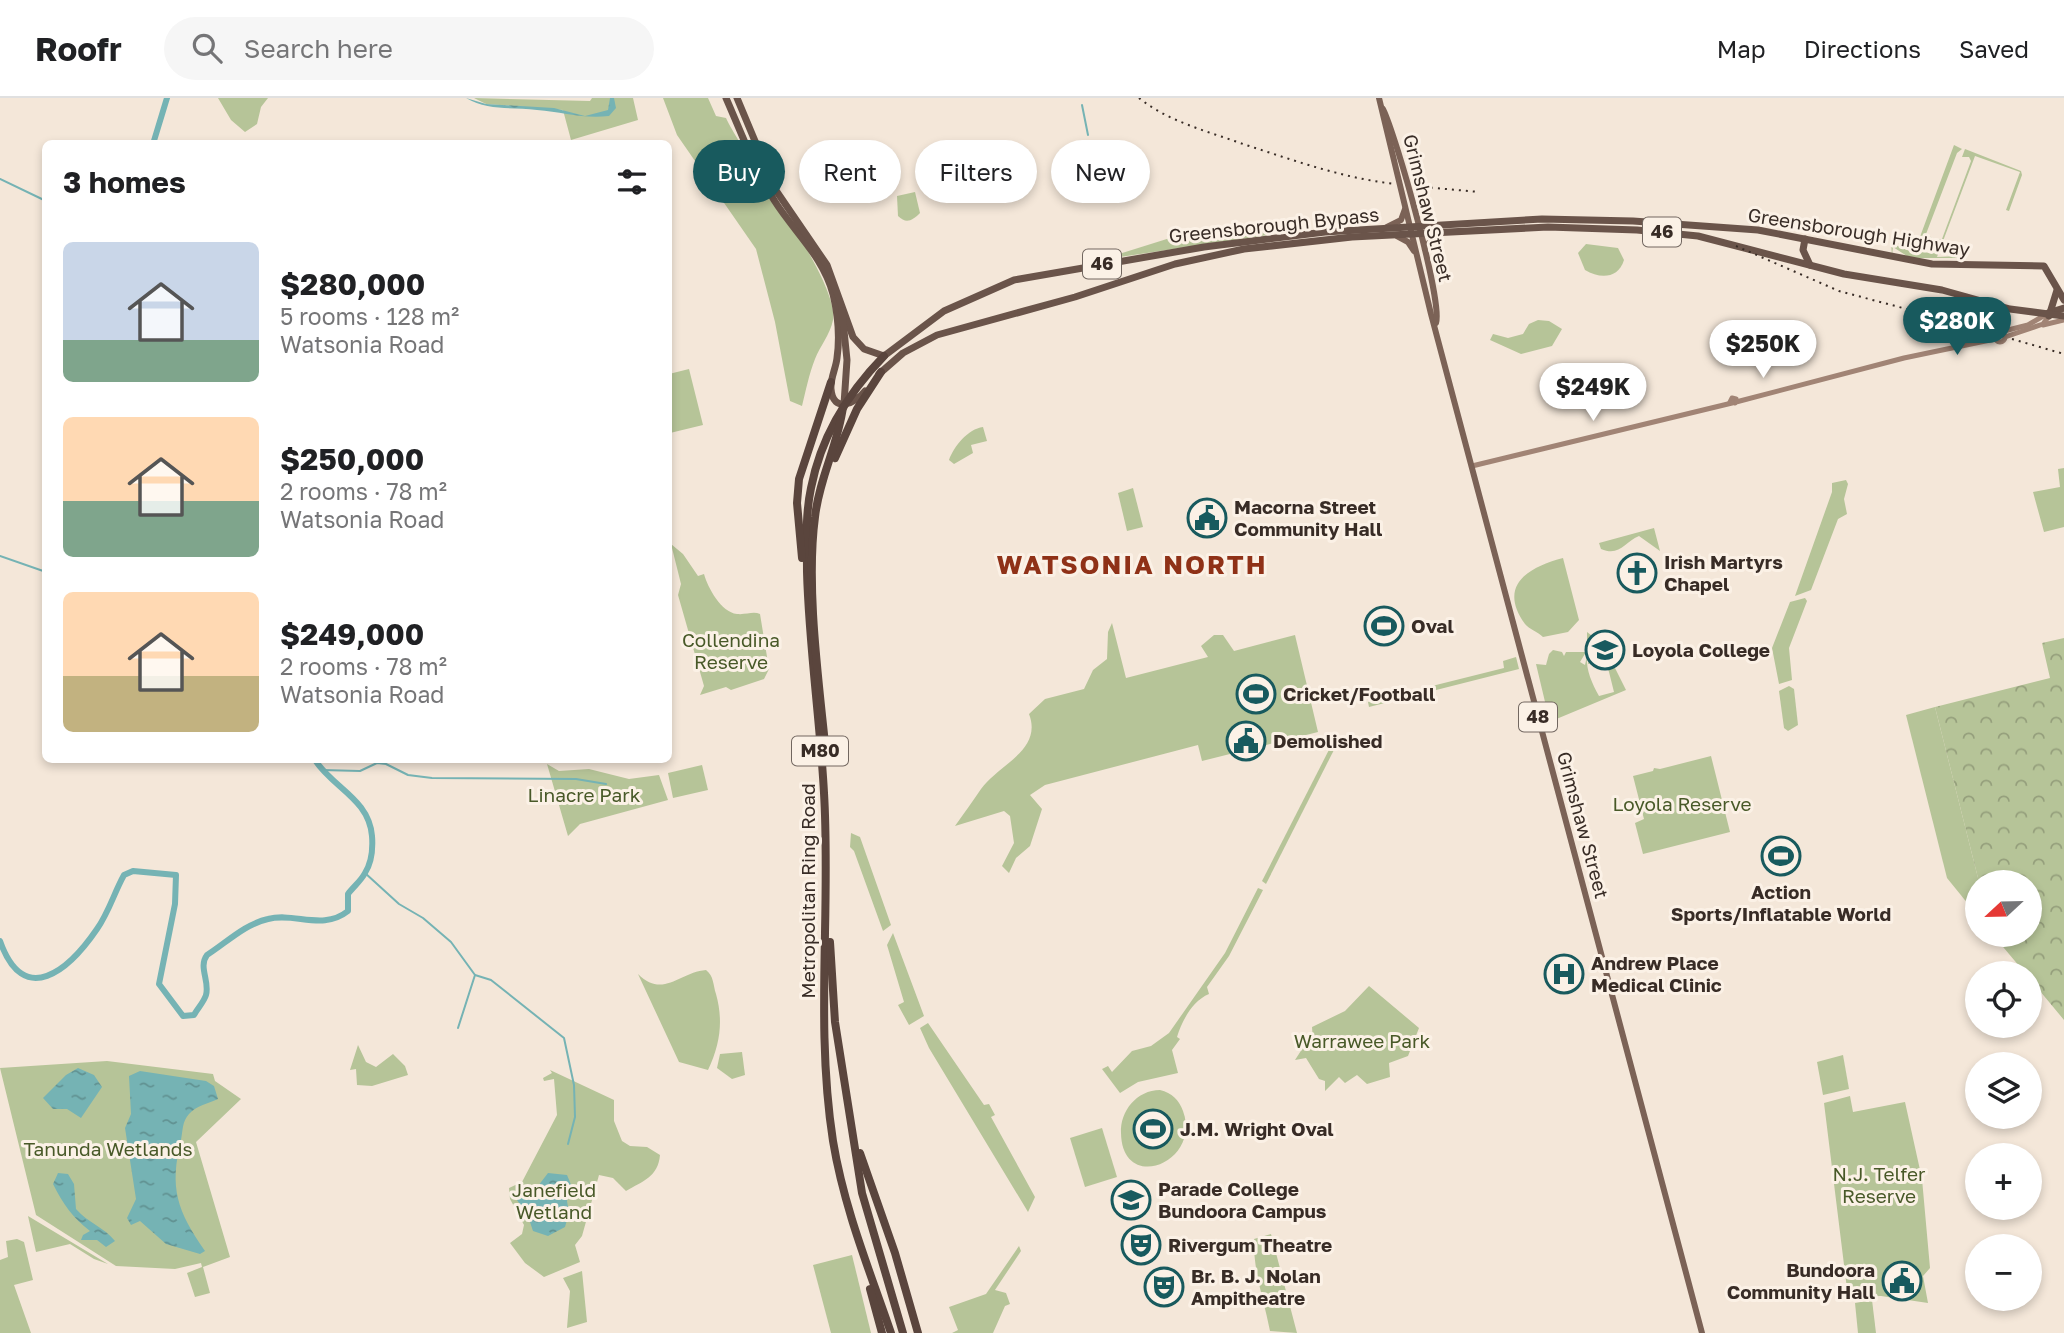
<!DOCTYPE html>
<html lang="en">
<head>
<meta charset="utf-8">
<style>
  body { margin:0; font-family:"Golos Text",sans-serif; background:#f6f6f6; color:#202124; height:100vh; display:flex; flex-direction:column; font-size:26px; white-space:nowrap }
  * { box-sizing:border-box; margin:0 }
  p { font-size:23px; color:#757577 }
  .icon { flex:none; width:38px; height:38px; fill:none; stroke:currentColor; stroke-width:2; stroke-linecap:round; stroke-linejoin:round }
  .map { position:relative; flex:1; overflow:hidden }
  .panel { position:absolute; left:42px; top:42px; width:630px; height:623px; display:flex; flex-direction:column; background:#fff; border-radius:10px; box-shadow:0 4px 10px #0003 }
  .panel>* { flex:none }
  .guide { position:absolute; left:693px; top:42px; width:665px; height:63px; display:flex; gap:14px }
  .needle { width:46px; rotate:248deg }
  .fabs { position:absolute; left:1965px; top:772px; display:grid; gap:14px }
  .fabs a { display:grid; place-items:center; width:77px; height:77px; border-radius:50%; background:#fff; box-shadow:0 4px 10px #0003; font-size:35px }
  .price { position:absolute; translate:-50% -60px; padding:0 16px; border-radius:24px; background:#fff; color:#222; font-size:23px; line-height:46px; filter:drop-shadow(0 2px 4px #0008) }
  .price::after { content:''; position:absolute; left:50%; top:42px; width:21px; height:16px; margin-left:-10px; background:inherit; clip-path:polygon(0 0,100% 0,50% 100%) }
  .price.on { background:#185a5e; color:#fff }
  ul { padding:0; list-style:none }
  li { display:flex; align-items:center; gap:21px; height:175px; padding:0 21px }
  li span { display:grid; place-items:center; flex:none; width:196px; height:140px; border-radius:10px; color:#555 }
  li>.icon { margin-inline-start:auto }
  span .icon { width:84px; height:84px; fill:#fffc; stroke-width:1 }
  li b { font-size:30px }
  h2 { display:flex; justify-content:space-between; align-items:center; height:84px; padding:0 21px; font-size:30px }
  .pill { padding:0 24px; border-radius:32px; background:#fff; box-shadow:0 4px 10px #0003; font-size:24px; line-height:63px }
  .pill.on { background:#185a5e; color:#fff }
  header { display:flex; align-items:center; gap:42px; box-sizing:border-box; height:98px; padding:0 35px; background:#fff; border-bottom:2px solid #e0e0e0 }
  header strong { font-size:33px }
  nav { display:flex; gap:38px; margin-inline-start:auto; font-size:24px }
  .search { width:490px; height:63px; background:#f6f6f6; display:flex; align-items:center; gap:18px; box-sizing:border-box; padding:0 24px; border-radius:38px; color:#757577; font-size:26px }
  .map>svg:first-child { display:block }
  .green { fill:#b6c498 }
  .forest { fill:url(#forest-crowns) }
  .water { fill:url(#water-ripples) }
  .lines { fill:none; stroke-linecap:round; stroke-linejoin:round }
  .stream { stroke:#75b3b4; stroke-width:2 }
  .river { stroke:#75b3b4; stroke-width:6 }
  .secondary { stroke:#a18475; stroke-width:5 }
  .primary { stroke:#7b6256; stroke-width:6 }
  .trunk { stroke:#6a544a; stroke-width:7 }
  .motorway { stroke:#5a453d; stroke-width:8 }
  .rail { stroke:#382c26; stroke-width:2; stroke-dasharray:2 5; stroke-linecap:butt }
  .labels { text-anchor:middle; stroke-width:6; stroke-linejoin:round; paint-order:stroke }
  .shield { fill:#fbf1e6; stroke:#726760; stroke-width:2 }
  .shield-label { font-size:18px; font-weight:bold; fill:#382c26 }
  .street-label { font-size:19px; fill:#382c26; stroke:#fbf1e6 }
  .poi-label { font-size:19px; font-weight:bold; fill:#382c26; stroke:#fbf1e6; text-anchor:start }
  .park-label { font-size:19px; fill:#485928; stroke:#fbf1e6 }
  .district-label { font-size:26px; font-weight:bold; letter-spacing:2px; fill:#8f3117; stroke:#fbf1e6 }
</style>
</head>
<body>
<header>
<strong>Roofr</strong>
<div class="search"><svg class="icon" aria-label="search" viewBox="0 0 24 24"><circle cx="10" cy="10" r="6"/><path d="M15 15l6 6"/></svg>Search here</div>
<nav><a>Map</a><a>Directions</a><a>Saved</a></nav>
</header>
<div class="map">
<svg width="2064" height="1235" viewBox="0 0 2064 1235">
  <defs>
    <pattern id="forest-crowns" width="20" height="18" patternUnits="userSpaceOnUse" patternTransform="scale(1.75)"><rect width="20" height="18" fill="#b6c498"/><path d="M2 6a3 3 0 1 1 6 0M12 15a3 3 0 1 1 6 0" fill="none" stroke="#959f7c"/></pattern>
    <pattern id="water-ripples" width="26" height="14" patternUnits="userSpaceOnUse" patternTransform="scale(1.75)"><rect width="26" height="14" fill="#75b3b4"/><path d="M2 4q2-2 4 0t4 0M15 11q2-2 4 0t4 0" fill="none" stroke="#619292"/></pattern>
  </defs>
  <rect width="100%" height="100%" fill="#f4e7d9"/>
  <g class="green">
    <polygon points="218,0 268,0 261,9 257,26 245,34 231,22"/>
    <polygon points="474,0 590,3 592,0 633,0 638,22 571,42 563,12 486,6"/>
    <path d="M663,0H708L716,18L726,20C743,57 840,184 833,222C830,237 820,248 815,261C809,276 806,292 802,308L790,303L775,224L756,151L677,37Z"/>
    <polygon points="1954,47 1962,51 1957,55 1926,136 1932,140 1925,154 1932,156 1934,141 1942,141 1971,63 1969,59 1962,59 1965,51 2021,73 2022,77 2009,113 2006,112 2020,74 1975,58 1937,159 1959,158 1959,160 1910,160 1893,149 1892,158 1891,145 1914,155"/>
    <path d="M915,94L920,115C912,123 906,126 898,118L897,98Z"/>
    <polygon points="1251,128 1268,137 1120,159 1119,156 1170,140"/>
    <path d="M1586,146L1618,150L1624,162C1618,181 1600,181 1585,172L1578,155Z"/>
    <polygon points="1538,222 1549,223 1562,231 1552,248 1521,256 1490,242 1493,236 1508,240 1523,236 1529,226"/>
    <polygon points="689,271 703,327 670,335 669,276"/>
    <path d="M983,329L987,343L971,347L973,355L954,366L949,362C954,348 968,331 983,329Z"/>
    <polygon points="2064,370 2064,429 2044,434 2033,394 2060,389 2058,371"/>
    <polygon points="1846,382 1848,386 1844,401 1847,416 1838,421 1811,492 1795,498 1832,394 1832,385"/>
    <polygon points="1133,390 1143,429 1127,433 1118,395"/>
    <path d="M1654,430L1660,453L1639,438C1624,444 1620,459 1601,451L1599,445Z"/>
    <path d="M671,446L683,456L698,478L704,476C708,490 721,514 737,516C746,517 753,513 760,516L769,571L764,581L731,592L726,589L700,597L704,588L678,497L681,486Z"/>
    <path d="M1563,460L1579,522L1568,534L1543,539C1538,534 1529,531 1525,526C1497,487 1529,469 1563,460Z"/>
    <polygon points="1805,500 1807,503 1789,550 1792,582 1779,586 1772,550 1790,504"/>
    <circle cx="1384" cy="528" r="17"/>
    <path d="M1112,525L1126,580L1208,559L1201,548L1214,537H1223L1234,553L1295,537L1318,634L1202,663L1198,647L1045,687L1030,697L1042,711L1030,748L1016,760L1009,775L1002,768L1014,745L1010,718L1004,713L955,728C964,715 973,703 981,691C998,667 1043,652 1029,616L1045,601L1084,591L1093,572L1107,561L1108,534Z"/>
    <path d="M1587,534L1600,544L1597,548L1602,547L1614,554L1612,561L1606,559L1611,562L1626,592L1554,622L1546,608L1536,566L1546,567L1549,556L1553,552L1562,554L1564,558L1566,554H1586L1580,564L1585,567L1587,558C1586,573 1592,585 1599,598L1614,594L1606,562L1588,566V555L1603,557L1588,553L1591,550L1587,546Z"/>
    <polygon points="1516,559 1519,571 1369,609 1368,604 1504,570 1503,563"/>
    <polygon points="1789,588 1794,591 1798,627 1788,633 1784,630 1779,593"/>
    <polygon points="1935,609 1979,784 1977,817 1947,780 1906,617"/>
    <polygon points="1335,640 1339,642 1266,786 1262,783"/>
    <polygon points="1711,658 1730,734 1643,756 1635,725 1644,721 1633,678 1653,673 1654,670 1660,671"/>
    <polygon points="547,666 559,673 589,671 629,681 659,677 668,702 580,726 568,738"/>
    <polygon points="702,667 708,692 673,700 668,675"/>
    <polygon points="851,735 860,739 891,827 883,833 854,753 850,749"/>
    <path d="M1258,790L1263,792L1229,858L1207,889L1209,896C1192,903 1182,923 1177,939L1180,941L1172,952L1178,975L1138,984L1120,995L1102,971L1108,968L1112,974L1132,953L1151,948L1169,935L1225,855Z"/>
    <polygon points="893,835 924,918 909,927 898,907 904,904 887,847"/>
    <path d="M706,872C714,878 713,887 716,896C723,921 721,945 708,972L679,964L638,876C663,901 680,874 706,872Z"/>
    <polygon points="1369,888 1419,930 1408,958 1389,965 1390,979 1367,986 1357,977 1345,985 1339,979 1325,993 1325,983 1319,981 1306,960 1295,962 1306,945 1313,943 1312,929 1345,913"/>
    <polygon points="928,925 984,1007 989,1006 995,1017 991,1019 1035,1099 1028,1114 929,950 920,930"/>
    <polygon points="358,947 366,964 376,969 393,956 405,968 408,977 372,988 357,987 356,971 350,972"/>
    <polygon points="742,954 745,977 732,981 717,970 720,956"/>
    <polygon points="1843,957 1849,991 1823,997 1817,964"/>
    <polygon points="107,963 213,976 215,983 241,1001 196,1044 230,1159 203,1169 210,1195 195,1199 187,1175 202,1169 201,1165 175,1171 116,1168 36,1117 0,970"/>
    <path d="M550,972L614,1002V1023L622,1043L630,1048L647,1049L660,1057C658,1079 643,1083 626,1093L613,1080L599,1077L582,1138L575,1147L580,1164L544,1179L525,1165L510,1145L522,1136L524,1127L510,1101L509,1090L522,1084L557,1017L554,981L544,983L543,980L552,975Z"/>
    <path d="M1160,992C1172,995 1179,1002 1183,1013C1202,1065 1122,1096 1121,1035C1120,1013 1137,992 1160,992Z"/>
    <polygon points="1850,998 1853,1014 1905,1004 1922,1081 1930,1170 1923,1178 1928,1205 1881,1198 1848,1199 1824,1005"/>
    <polygon points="1102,1030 1117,1079 1085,1089 1070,1040"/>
    <polygon points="28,1118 108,1166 94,1161 70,1146 36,1154"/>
    <path d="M1271,1136L1297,1235L1270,1233C1264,1202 1253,1173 1254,1141Z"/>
    <polygon points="17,1141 24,1144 33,1182 14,1187 31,1235 0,1235 0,1162 8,1159 6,1143"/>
    <polygon points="1019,1148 1021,1153 995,1192 1006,1195 1010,1206 1005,1208 993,1235 952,1235 958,1232 949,1209 986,1196"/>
    <polygon points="852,1157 871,1235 831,1235 813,1167"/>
    <polygon points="582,1173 587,1224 567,1230 570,1193 563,1180"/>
    <polygon points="1872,1202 1876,1235 1858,1235 1855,1205"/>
  </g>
  <polygon class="forest" points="2064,540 2064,922 2030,881 2030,875 2025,875 1993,837 2030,836 2030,784 1979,784 1935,609 2050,580 2042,545"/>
  <g class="water">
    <path d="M466,0L486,6L554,10L585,18L608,12L610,0H614L616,10L609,18C583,21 562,14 537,12C512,9 488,13 466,0Z"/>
    <polygon points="78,970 94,977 102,989 81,1020 67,1011 53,1011 43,1000 66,977"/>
    <path d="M140,973L206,983L214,988L218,1001C209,1005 196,1008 189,1016C182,1024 183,1032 181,1042C169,1090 177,1113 205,1153L200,1156L166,1146L140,1123L131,1127L127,1120L136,1101L125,1030L131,1016L129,978Z"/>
    <path d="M58,1075L68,1076L74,1086L76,1111C88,1125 104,1129 115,1143L106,1149L97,1142H81L83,1137L90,1133C73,1120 63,1106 53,1086Z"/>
    <polygon points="548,1075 567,1077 572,1089 567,1103 569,1115 565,1129 548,1138 533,1133 528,1118 517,1102 521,1092 529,1088 538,1088"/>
  </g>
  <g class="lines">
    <g class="stream">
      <polyline points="1082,7 1088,37"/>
      <polyline points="0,81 46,103"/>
      <polyline points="0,458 46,474"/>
      <polyline points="322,672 360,673 377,665 386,666 408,677 432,680 576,681 606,686"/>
      <polyline points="365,775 399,806 423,820 451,844 475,877 491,882 564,940 574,987 575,1019 568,1046"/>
      <polyline points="458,930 475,877"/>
    </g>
    <g class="river">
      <polyline points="153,46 167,0"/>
      <path d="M0,843C24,911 69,872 97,831C109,814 114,795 124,777L133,773L176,777L175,806L159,886L183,918L194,917C197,911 204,904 206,897C210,883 198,869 207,857C226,845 245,826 268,821C295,814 323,833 348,813V796C353,789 361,783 365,775C372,764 373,751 372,738C369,701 333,690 315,662"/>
    </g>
    <g class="secondary">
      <polyline points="2043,227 2064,222"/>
      <circle cx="2000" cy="239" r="5"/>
      <polyline points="2000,234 2028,227 2045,217"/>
      <polyline points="2005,239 2043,226 2049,218"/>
      <polygon points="1732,300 1736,301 1735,305 1730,304"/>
      <polyline points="1736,304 1904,260 1995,241"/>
      <polyline points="1472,368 1732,305"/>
    </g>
    <g class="primary">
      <polyline points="1379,0 1431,216 1702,1235"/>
      <path d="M1383,11C1396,37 1443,204 1436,225"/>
      <polyline points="1387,129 1401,122 1405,111"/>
      <polyline points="1397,138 1408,144 1414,153"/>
      <polyline points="1425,151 1430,143 1442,135"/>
    </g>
    <g class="trunk">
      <path d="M726,0C741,34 754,70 774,102C794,134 823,158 833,196C838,217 840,239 837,260C836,270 830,281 831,291C833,316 856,305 865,293"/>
      <polyline points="737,0 775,91 827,167 853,239 864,251 884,258 944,213 1014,182 1204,149 1325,134 1542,121 1633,123 1758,132 1932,166 2044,168 2064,202"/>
      <polyline points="1805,141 1803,152 1810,167"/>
      <polyline points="842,213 847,262 844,306"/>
      <polyline points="2048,215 2064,210"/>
      <polyline points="2049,218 2057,192"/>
      <polyline points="879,276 903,255 937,237 1075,199 1175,166 1244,151 1352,139 1548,129 1637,132 1698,138 1844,176 1942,192 2010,211 2064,218"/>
    </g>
    <g class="motorway">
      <path d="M884,258C847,296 821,338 811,390C805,418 807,446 807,474C809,548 820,621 824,695C831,811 815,928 833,1043C844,1110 869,1171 891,1235"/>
      <polyline points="835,360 857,311 881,274"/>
      <polyline points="802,460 797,405 799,381 831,284"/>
      <path d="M825,646C818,577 806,486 815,419C819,381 838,347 843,309"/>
      <polyline points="830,844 835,924 862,1095 903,1235"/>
      <polyline points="860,1055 895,1155 918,1235"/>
      <polyline points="870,1191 882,1235"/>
    </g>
    <g class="rail">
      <path d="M1139,0C1169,24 1207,33 1243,46C1293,62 1342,80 1395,86"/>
      <polyline points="1424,89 1479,94"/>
      <polyline points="1736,148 1839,193 1989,233"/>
      <polyline points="2012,241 2064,256"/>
    </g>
  </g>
  <defs>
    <symbol id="civic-ring" viewBox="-11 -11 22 22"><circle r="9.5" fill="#fbf1e6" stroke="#185a5e" stroke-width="1.5"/><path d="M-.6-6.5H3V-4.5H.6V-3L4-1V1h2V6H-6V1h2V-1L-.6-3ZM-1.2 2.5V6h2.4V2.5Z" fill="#185a5e"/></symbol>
    <symbol id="church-ring" viewBox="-11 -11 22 22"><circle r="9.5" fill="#fbf1e6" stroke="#185a5e" stroke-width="1.5"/><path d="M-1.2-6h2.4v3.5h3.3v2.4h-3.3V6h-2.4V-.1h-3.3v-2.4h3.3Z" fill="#185a5e"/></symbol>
    <symbol id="stadium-ring" viewBox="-11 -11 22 22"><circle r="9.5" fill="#fbf1e6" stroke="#185a5e" stroke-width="1.5"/><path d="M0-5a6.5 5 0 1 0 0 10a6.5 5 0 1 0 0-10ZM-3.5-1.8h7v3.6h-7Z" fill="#185a5e"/></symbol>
    <symbol id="school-ring" viewBox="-11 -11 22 22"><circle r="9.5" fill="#fbf1e6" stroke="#185a5e" stroke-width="1.5"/><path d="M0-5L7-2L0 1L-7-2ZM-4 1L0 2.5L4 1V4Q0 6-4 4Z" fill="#185a5e"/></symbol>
    <symbol id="hospital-ring" viewBox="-11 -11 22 22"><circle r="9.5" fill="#fbf1e6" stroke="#185a5e" stroke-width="1.5"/><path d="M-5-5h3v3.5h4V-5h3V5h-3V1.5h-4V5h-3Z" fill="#185a5e"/></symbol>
    <symbol id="theatre-ring" viewBox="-11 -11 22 22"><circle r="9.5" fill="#fbf1e6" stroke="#185a5e" stroke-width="1.5"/><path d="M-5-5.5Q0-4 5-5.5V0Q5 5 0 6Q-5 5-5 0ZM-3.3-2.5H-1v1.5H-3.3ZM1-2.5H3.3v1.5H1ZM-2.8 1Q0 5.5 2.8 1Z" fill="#185a5e"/></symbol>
  </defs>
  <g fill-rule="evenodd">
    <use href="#civic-ring" x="1185" y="398" width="44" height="44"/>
    <use href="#church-ring" x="1615" y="453" width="44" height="44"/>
    <use href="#stadium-ring" x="1362" y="506" width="44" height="44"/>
    <use href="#school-ring" x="1583" y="530" width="44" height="44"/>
    <use href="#stadium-ring" x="1234" y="574" width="44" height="44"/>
    <use href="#civic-ring" x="1224" y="621" width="44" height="44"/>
    <use href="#stadium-ring" x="1759" y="736" width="44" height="44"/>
    <use href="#hospital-ring" x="1542" y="854" width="44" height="44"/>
    <use href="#stadium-ring" x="1131" y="1009" width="44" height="44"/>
    <use href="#school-ring" x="1109" y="1080" width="44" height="44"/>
    <use href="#theatre-ring" x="1119" y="1125" width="44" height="44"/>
    <use href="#civic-ring" x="1880" y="1161" width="44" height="44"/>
    <use href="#theatre-ring" x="1142" y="1167" width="44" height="44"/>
  </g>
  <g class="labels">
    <g class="shield">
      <rect x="1643" y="119.5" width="38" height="29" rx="5"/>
      <rect x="1083" y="151.5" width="38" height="29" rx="5"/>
      <rect x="1519" y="604.5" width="38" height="29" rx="5"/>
      <rect x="792" y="638.5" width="56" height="29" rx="5"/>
    </g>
    <g class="shield-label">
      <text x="1662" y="140">46</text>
      <text x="1102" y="172">46</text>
      <text x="1538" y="625">48</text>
      <text x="820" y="659">M80</text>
    </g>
    <g class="street-label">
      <text transform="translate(1428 110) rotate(76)" y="7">Grimshaw Street</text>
      <text transform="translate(1274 127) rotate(-6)" y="7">Greensborough Bypass</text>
      <text transform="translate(1859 134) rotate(9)" y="7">Greensborough Highway</text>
      <text transform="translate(1583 727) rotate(75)" y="7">Grimshaw Street</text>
      <text transform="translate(808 793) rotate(-90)" y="7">Metropolitan Ring Road</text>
    </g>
    <g class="poi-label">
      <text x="1234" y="416">Macorna Street<tspan x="1234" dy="22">Community Hall</tspan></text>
      <text x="1664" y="471">Irish Martyrs<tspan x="1664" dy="22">Chapel</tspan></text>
      <text x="1411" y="535">Oval</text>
      <text x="1632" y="559">Loyola College</text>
      <text x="1283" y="603">Cricket/Football</text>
      <text x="1273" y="650">Demolished</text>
      <text x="1781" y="801" text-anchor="middle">Action<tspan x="1781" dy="22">Sports/Inflatable World</tspan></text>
      <text x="1591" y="872">Andrew Place<tspan x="1591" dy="22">Medical Clinic</tspan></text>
      <text x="1180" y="1038">J.M. Wright Oval</text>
      <text x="1158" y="1098">Parade College<tspan x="1158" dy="22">Bundoora Campus</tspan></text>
      <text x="1168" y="1154">Rivergum Theatre</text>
      <text x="1875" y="1179" text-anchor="end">Bundoora<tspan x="1875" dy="22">Community Hall</tspan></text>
      <text x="1191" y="1185">Br. B. J. Nolan<tspan x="1191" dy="22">Ampitheatre</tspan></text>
    </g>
    <g class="park-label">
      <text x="731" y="549">Collendina<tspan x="731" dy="22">Reserve</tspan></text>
      <text x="584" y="704">Linacre Park</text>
      <text x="1682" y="713">Loyola Reserve</text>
      <text x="1362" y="950">Warrawee Park</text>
      <text x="108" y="1058">Tanunda Wetlands</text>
      <text x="1879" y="1083">N.J. Telfer<tspan x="1879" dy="22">Reserve</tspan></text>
      <text x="554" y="1099">Janefield<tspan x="554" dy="22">Wetland</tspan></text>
    </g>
    <g class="district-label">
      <text x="1132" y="476">WATSONIA NORTH</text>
    </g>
  </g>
</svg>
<div class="fabs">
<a><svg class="needle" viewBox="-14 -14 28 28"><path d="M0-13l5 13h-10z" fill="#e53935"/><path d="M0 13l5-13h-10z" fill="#757577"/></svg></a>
<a><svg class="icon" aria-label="locate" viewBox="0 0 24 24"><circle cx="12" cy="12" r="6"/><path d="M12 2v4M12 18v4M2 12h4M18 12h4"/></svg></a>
<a><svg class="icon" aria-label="layers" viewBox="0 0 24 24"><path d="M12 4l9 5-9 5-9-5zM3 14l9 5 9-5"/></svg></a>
<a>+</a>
<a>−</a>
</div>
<b class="price on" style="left:1957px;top:259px">$280K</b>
<b class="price" style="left:1763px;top:282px">$250K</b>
<b class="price" style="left:1593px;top:325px">$249K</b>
<div class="guide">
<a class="pill on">Buy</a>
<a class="pill">Rent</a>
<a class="pill">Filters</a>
<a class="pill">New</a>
</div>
<section class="panel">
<h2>3 homes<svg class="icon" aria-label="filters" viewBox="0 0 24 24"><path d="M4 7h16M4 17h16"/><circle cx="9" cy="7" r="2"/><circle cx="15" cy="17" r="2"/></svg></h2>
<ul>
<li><span style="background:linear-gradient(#c9d6e8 70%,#7fa58c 0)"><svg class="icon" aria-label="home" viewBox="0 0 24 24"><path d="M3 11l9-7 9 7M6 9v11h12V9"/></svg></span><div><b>$280,000</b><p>5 rooms · 128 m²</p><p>Watsonia Road</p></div></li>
<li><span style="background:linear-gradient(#ffd9b3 60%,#7fa58c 0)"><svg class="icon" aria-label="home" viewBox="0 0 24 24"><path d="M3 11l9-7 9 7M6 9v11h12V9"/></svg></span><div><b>$250,000</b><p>2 rooms · 78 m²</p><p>Watsonia Road</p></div></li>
<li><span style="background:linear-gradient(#ffd9b3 60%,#c2b280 0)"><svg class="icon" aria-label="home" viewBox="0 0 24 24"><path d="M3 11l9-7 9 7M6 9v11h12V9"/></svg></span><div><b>$249,000</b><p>2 rooms · 78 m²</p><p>Watsonia Road</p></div></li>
</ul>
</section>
</div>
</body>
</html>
